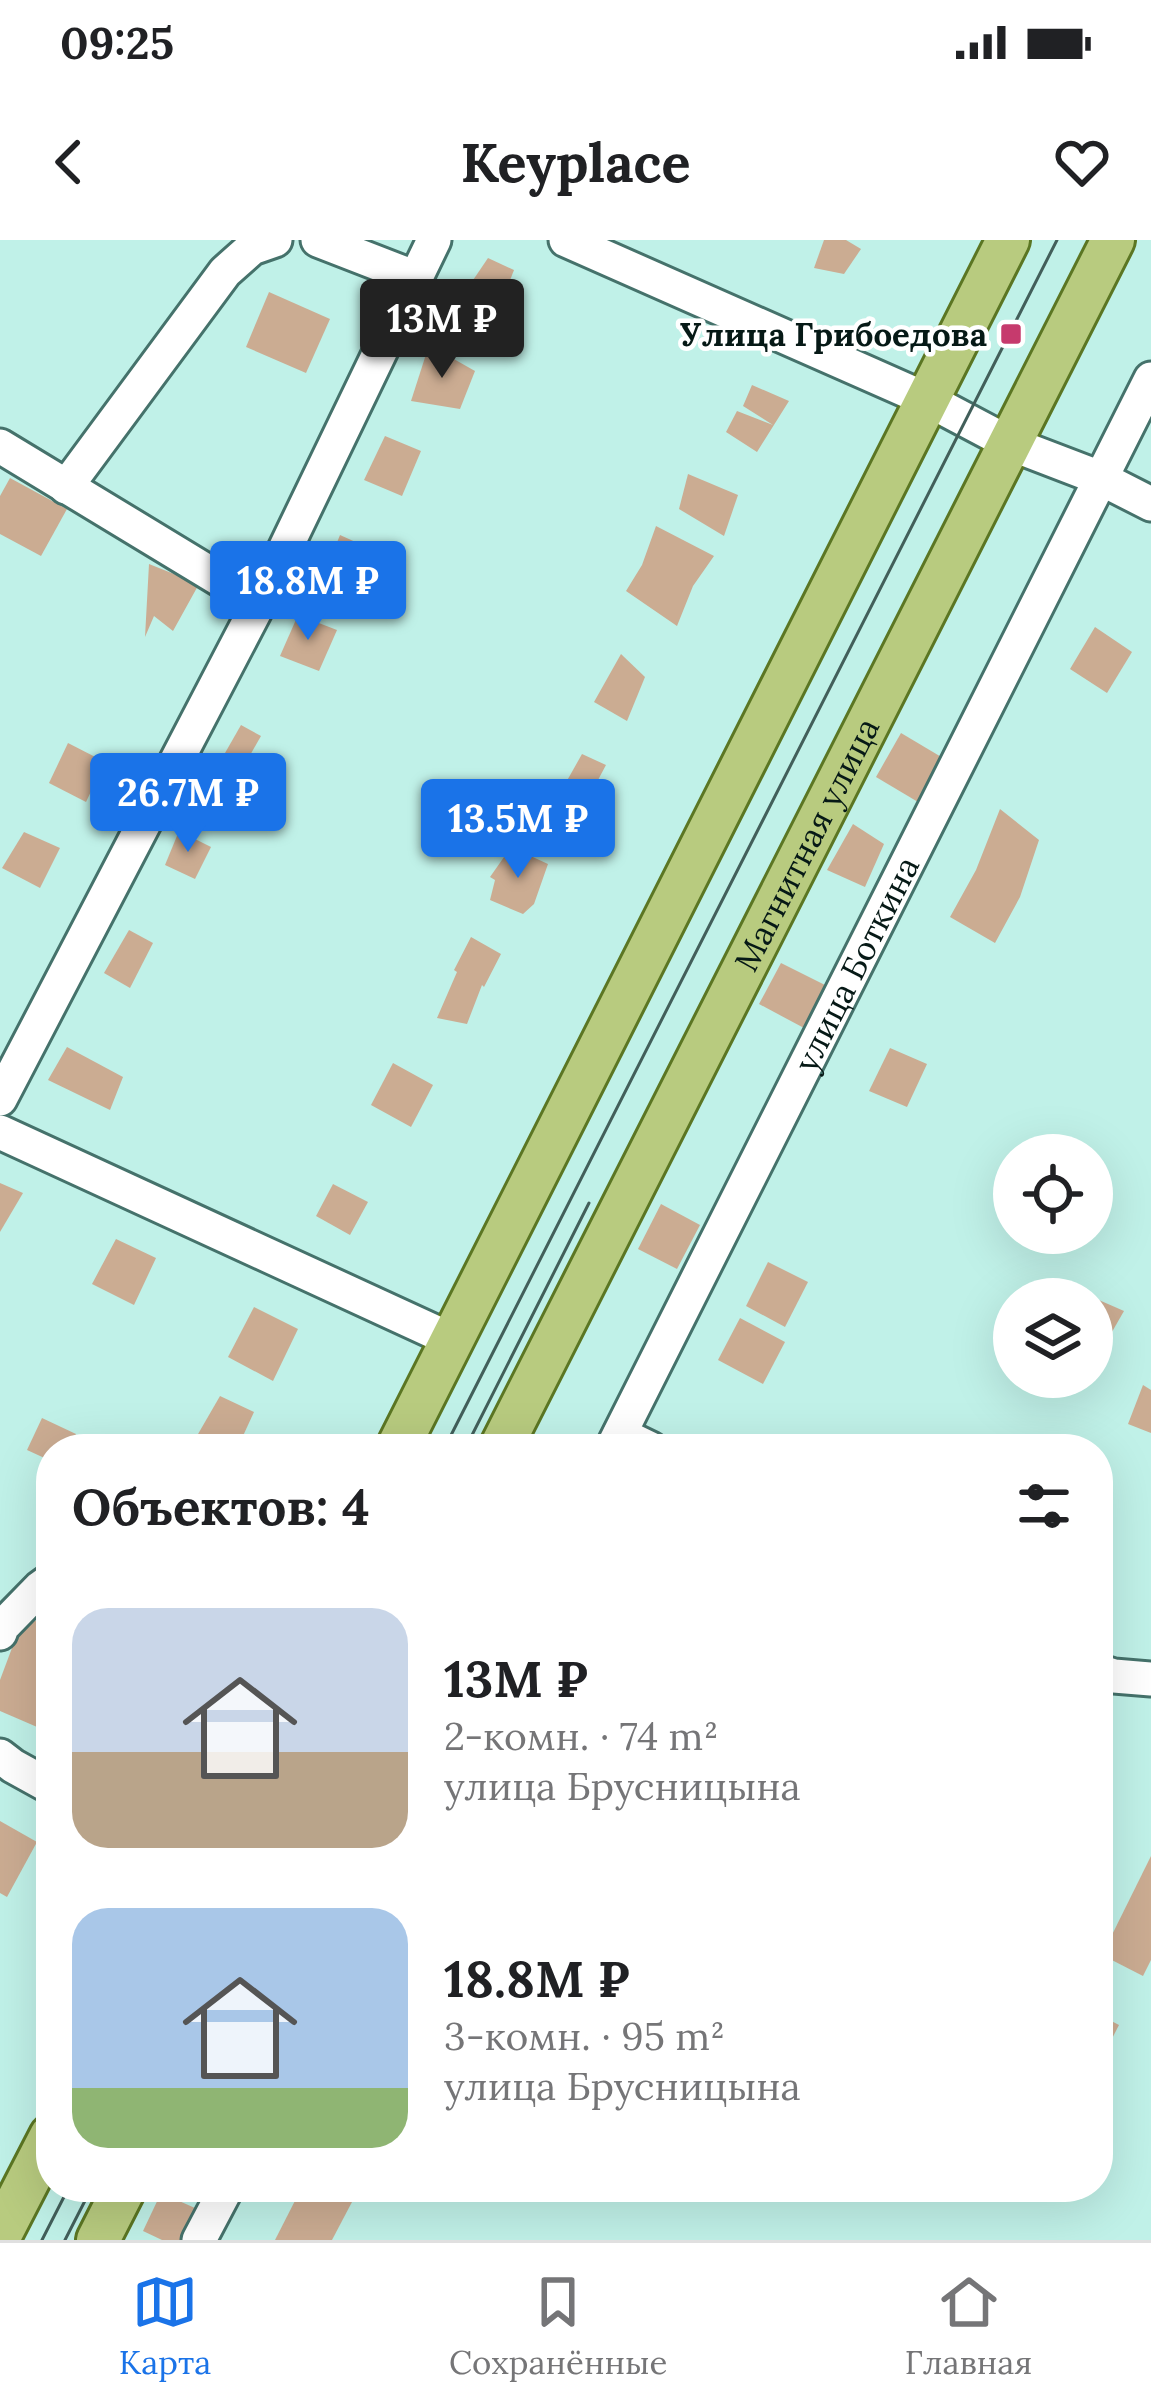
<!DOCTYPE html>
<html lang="ru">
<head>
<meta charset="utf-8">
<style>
  body { margin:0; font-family:Lora,serif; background:#f6f6f6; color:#202124; height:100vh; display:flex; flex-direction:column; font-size:45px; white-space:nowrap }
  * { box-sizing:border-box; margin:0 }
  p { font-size:39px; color:#757577 }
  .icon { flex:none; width:66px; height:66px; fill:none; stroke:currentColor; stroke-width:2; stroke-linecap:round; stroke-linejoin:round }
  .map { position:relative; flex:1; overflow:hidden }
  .details { position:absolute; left:36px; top:1194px; width:1077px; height:768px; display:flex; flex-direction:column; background:#fff; border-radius:48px; box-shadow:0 12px 48px #0002 }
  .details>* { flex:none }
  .tools { position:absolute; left:993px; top:894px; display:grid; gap:24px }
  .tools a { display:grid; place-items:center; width:120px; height:120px; border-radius:50%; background:#fff; box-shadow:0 12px 48px #0002; font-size:60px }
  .price { position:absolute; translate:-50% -102px; padding:0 27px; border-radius:12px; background:#1a73e8; color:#fff; font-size:39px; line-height:78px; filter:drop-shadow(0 3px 6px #0008) }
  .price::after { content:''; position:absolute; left:50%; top:72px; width:36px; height:27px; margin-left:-18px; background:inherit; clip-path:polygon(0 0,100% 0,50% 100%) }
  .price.selected { background:#222; color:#fff }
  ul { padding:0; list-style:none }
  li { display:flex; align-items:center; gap:36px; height:300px; padding:0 36px }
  li span { display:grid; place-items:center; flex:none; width:336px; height:240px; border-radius:36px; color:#555 }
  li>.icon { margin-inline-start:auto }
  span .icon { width:144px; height:144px; fill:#fffc; stroke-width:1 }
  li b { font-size:51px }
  h2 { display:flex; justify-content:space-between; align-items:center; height:144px; padding:0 36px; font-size:51px }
  .status { display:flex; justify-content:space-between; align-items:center; height:84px; padding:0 60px; background:#fff; direction:ltr }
  .status svg { height:33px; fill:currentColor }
  header { display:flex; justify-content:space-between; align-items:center; height:156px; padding:0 36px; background:#fff; font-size:54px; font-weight:700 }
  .tabs { display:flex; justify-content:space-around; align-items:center; height:168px; border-top:3px solid #e0e0e0; background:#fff; font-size:33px; color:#757577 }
  .tabs a { display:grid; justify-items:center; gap:6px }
  .tabs .selected { color:#1a73e8 }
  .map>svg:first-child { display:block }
  .building { fill:#cbac92 }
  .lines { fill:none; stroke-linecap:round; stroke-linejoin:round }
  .minor-casing { stroke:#45726b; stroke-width:39 }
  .major-casing { stroke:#5b7623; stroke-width:48 }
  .minor { stroke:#fff; stroke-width:33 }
  .major { stroke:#b8cb7f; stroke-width:42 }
  .tram { stroke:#425f5a; stroke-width:3 }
  .poi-dot { fill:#c63a6d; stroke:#fff; stroke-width:4.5 }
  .labels { text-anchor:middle; stroke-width:9; stroke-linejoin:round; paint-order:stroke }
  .poi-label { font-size:33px; font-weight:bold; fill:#061916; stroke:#fff; text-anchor:end }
  .street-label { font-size:33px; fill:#061916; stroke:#fff }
</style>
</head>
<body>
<div class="status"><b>09:25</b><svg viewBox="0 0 49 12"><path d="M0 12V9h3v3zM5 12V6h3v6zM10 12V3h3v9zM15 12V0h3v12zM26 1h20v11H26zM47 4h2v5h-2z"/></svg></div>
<header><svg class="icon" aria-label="back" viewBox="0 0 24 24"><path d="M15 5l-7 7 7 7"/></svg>Keyplace<svg class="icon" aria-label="heart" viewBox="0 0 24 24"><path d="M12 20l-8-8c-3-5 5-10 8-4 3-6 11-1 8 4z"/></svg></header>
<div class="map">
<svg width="1151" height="2000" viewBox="0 0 1151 2000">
  <rect width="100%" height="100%" fill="#c0f1e8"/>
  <g class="building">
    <polygon points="824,0 846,0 861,9 844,34 814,28"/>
    <polygon points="488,18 514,30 499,69 467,49"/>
    <polygon points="269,52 330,79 306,133 246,107"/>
    <polygon points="429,105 475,131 460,169 411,161"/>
    <polygon points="752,145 789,161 757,212 726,192 737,171 773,185 743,166"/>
    <polygon points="385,196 421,211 402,256 364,240"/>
    <polygon points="688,234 738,255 724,296 679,269"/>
    <polygon points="10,238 67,269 41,316 0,294 0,256"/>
    <polygon points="656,286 714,316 693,346 677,386 626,351 642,325"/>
    <polygon points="340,295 371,309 360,337 328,325"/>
    <polygon points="149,324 199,344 173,391 154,376 145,397"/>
    <polygon points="298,375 337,390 319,431 280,416"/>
    <polygon points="1095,387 1132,412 1107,453 1070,429"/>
    <polygon points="621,414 645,437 627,481 594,462"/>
    <polygon points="241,485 261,496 241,531 221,520"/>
    <polygon points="901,493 943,518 918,562 876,537"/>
    <polygon points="68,503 105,522 86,562 49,543"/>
    <polygon points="582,514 606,525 581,572 555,562"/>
    <polygon points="1000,569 1039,600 1020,657 995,703 950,677 976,630"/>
    <polygon points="853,584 884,604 865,647 827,630"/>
    <polygon points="179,591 211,607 195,639 165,625"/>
    <polygon points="24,592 60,608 40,648 2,628"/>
    <polygon points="511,607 548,624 534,664 523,674 490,660 495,640 490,637"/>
    <polygon points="129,690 153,703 130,748 104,733"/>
    <polygon points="471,697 501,714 484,747 482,745 467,784 437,778 457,732 454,730"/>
    <polygon points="781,723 827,746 804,788 759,764"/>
    <polygon points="67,807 123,837 110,870 48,840"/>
    <polygon points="890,808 927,824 907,867 869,851"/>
    <polygon points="393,823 433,845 411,887 371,865"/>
    <polygon points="0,943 23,953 0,992"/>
    <polygon points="333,944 368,962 350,995 316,976"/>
    <polygon points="661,964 700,985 677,1029 638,1009"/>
    <polygon points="116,999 156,1018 134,1065 92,1044"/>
    <polygon points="768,1022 808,1042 785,1087 746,1066"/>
    <polygon points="1092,1057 1124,1071 1097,1118 1092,1116"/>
    <polygon points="254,1067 298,1089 273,1141 228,1117"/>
    <polygon points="740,1078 785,1102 763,1144 718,1120"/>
    <polygon points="1143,1145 1151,1150 1151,1193 1128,1184"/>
    <polygon points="220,1156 254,1172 237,1209 211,1209 194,1201"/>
    <polygon points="42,1178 76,1194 69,1209 51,1209 51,1221 27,1210"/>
    <polygon points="24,1376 51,1387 51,1493 0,1471 0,1440"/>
    <polygon points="0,1581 37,1602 7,1657 0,1653"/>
    <polygon points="1151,1616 1151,1720 1143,1736 1102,1715"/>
    <polygon points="1098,1774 1119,1785 1098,1826"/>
    <polygon points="302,1947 321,1947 352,1962 332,2000 275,2000"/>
    <polygon points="161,1953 195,1968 181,2000 162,2000 143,1991"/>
  </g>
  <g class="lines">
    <defs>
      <g id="minor">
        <polyline points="318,0 416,38"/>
        <polyline points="566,0 928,160 1011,204 1100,238 1151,264"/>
        <polyline points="0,206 259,363"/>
        <polyline points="66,247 225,32 252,8 275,0"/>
        <polyline points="0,859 259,363 434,0"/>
        <polyline points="0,892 452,1100"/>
        <polyline points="620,1194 651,1209"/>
        <path id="s1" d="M612,1209L1151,139"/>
        <polyline points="0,1393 2,1387 40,1348 51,1340"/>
        <polyline points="1098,1431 1114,1436 1151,1439"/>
        <polyline points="0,1516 13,1526 51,1547"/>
        <polyline points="199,2000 227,1947"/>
      </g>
      <g id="major">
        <polyline points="397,1209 1008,0"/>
        <path id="s2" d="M500,1209L1113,0"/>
        <polyline points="0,1995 51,1896"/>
        <polyline points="98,2000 125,1947"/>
      </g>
    </defs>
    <use href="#minor" class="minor-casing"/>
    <use href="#major" class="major-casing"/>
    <use href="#minor" class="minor"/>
    <use href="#major" class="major"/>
    <g class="tram">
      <polyline points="444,1209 1057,0"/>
      <polyline points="465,1209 589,963"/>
      <polyline points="42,2000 69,1947"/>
      <polyline points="65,2000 92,1947"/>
    </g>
  </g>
  <rect class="poi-dot" x="999" y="82" width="24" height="24" rx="6"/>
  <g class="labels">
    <g class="poi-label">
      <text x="987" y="106">Улица Грибоедова</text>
    </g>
    <g class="street-label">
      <text dy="12" stroke="none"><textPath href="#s2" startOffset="678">Магнитная улица</textPath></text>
      <text dy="12" stroke="none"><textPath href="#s1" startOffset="543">улица Боткина</textPath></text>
    </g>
  </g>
</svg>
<div class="tools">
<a><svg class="icon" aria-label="locate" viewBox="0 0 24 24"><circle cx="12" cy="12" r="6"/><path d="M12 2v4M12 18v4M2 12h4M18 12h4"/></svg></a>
<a><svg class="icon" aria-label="layers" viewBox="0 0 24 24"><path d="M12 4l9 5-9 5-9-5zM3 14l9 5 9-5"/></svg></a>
</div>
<b class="price selected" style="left:442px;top:141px">13M ₽</b>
<b class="price" style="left:308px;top:403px">18.8M ₽</b>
<b class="price" style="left:188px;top:615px">26.7M ₽</b>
<b class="price" style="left:518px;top:641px">13.5M ₽</b>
<section class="details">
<h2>Объектов: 4<svg class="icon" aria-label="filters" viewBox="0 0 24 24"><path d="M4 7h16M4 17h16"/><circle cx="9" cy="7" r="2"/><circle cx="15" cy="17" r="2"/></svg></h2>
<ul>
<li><span style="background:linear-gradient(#c9d6e8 60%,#b9a48a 0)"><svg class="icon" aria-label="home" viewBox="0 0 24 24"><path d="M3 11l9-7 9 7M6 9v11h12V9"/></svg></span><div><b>13M ₽</b><p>2-комн. · 74 m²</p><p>улица Брусницына</p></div></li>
<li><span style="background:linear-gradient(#a9c7e8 75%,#8fb573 0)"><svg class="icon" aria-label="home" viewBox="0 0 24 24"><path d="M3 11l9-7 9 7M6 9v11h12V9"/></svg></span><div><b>18.8M ₽</b><p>3-комн. · 95 m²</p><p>улица Брусницына</p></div></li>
</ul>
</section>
</div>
<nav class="tabs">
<a class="selected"><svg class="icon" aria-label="map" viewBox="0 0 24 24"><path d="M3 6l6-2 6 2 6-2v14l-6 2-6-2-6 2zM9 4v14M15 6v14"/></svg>Карта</a>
<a><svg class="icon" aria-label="saved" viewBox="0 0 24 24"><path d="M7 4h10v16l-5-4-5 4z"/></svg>Сохранённые</a>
<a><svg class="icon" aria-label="home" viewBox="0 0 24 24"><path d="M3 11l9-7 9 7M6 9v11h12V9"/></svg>Главная</a>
</nav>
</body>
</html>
